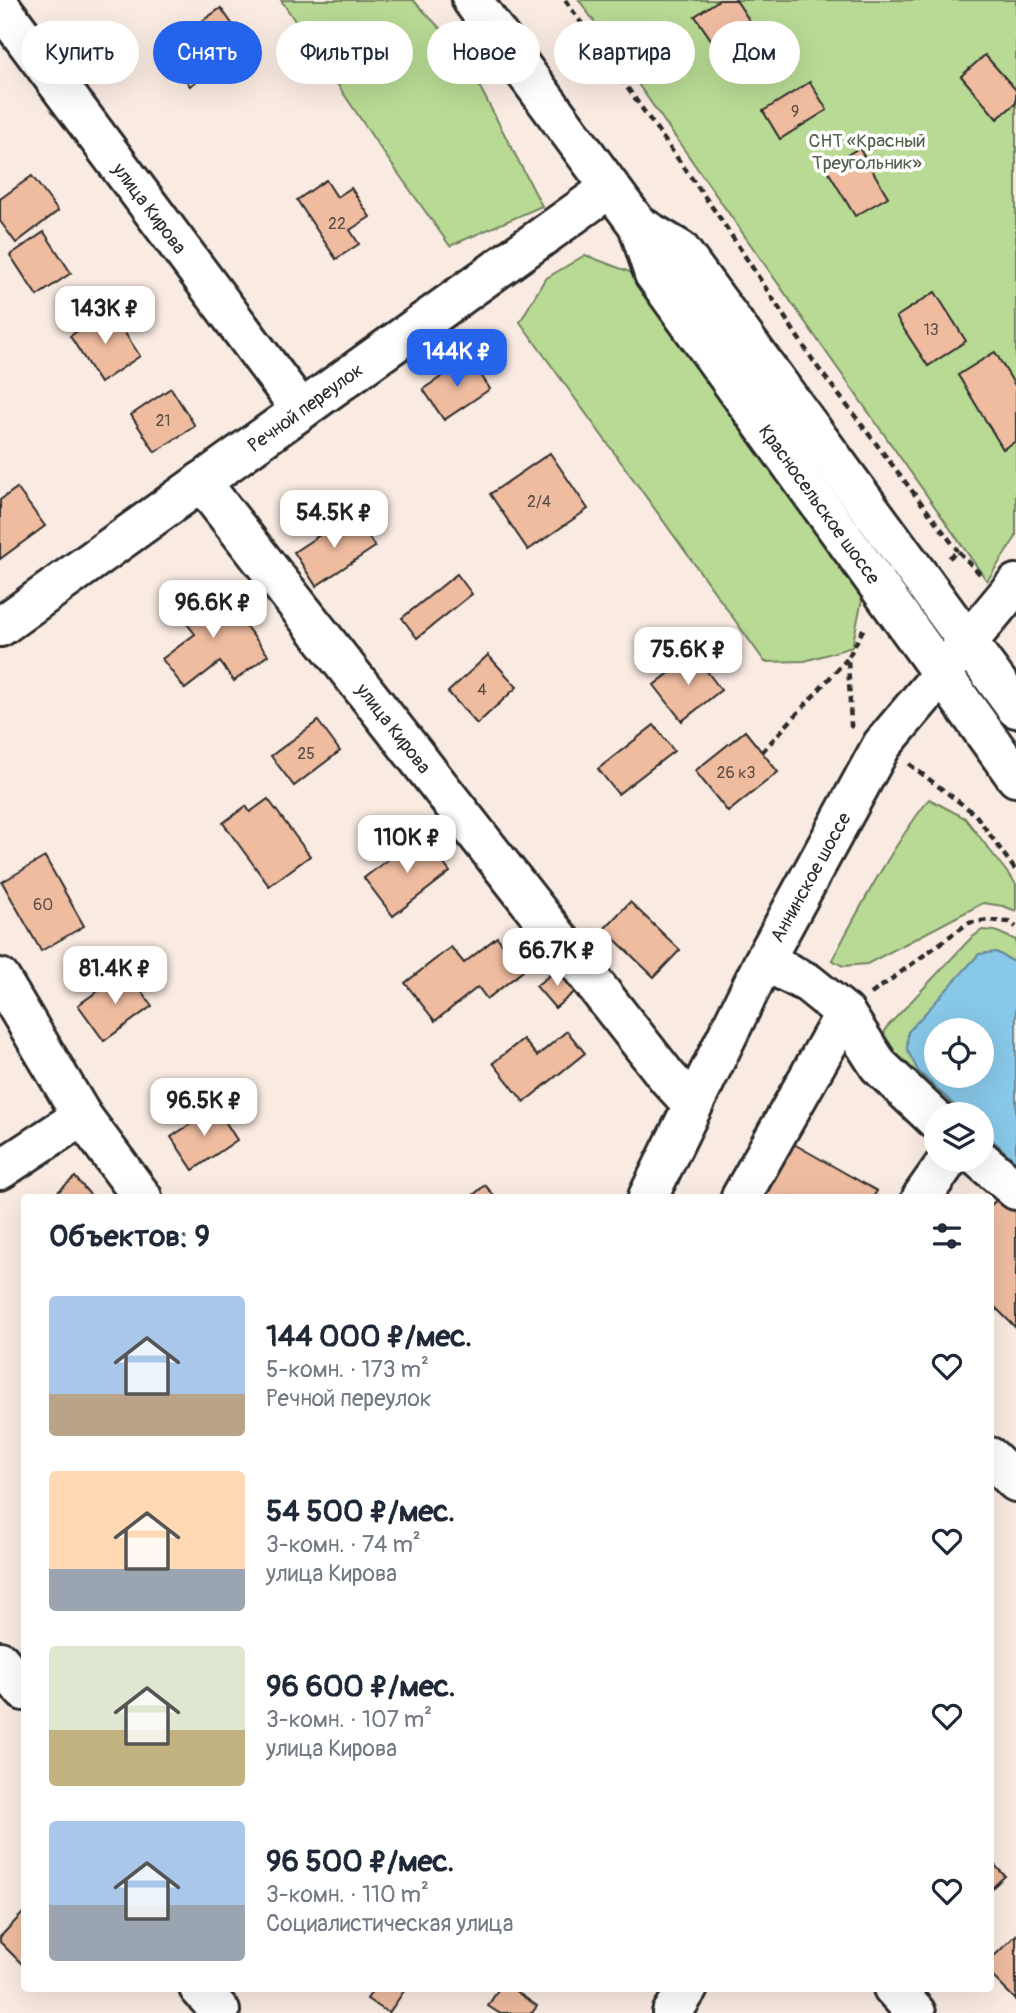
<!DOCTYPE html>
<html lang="ru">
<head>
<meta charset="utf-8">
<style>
  body { margin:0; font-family:Pangolin,sans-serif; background:#f2f2f3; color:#1f2937; height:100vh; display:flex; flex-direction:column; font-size:26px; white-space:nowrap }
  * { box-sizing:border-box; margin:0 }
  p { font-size:23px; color:#747a83 }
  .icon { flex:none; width:38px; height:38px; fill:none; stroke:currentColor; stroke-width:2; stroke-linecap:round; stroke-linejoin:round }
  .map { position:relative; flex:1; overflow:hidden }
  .sheet { position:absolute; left:21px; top:1194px; width:973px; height:798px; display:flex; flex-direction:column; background:#fff; border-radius:7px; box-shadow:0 7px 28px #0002 }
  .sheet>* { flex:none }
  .hud { position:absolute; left:21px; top:21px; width:975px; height:63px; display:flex; gap:14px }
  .fabs { position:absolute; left:924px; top:1018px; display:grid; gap:14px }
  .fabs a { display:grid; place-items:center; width:70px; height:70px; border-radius:50%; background:#fff; box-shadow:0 7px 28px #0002; font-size:35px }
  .price { position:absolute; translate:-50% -60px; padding:0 16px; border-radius:14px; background:#fff; color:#222; font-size:23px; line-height:46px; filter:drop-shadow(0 2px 4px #0008) }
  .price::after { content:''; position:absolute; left:50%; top:42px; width:21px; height:16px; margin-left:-10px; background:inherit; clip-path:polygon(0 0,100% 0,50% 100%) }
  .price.active { background:#2563eb; color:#fff }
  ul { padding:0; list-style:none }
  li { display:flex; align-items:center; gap:21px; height:175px; padding:0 28px }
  li span { display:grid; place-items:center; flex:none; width:196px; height:140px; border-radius:7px; color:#555 }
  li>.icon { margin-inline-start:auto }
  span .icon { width:84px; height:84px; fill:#fffc; stroke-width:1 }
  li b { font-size:30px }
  h2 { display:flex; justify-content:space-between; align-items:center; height:84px; padding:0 28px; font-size:30px }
  .tag { padding:0 24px; border-radius:32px; background:#fff; box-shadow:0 7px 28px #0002; font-size:24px; line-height:63px }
  .tag.active { background:#2563eb; color:#fff }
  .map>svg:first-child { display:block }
  .green { fill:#b8da94; stroke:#728260; stroke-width:2 }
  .water { fill:#88c8e9; stroke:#63899d; stroke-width:2; fill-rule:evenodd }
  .building { fill:#efbca0; stroke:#2b2b2b; stroke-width:2 }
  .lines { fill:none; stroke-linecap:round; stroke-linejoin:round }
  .minor-casing { stroke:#2b2b2b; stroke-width:44 }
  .major-casing { stroke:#2b2b2b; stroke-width:44 }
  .highway-casing { stroke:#2b2b2b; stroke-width:44 }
  .path { stroke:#2b2b2b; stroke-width:4.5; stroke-dasharray:7 5; stroke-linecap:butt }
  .minor { stroke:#fff; stroke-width:38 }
  .major { stroke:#fff; stroke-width:38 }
  .highway { stroke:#fff; stroke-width:38 }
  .labels { text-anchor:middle; stroke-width:7; stroke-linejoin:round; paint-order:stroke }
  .number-label { font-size:16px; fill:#5c4f48 }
  .park-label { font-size:19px; fill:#55604a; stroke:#fff }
  .street-label { font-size:19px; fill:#2b2b2b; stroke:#fff }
</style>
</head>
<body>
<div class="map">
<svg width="1016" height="2013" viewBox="0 0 1016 2013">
  <rect width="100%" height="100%" fill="#faebe2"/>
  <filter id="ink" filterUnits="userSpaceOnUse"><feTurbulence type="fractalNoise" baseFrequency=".0143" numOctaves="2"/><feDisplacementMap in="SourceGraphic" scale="14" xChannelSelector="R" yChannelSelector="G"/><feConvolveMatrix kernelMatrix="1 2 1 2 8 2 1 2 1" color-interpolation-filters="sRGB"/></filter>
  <g filter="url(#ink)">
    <g class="green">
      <polygon points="281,0 413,0 460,49 542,206 450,246 378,145"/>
      <polygon points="579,0 1016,0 1016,537 987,581"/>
      <polygon points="585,255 630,272 712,377 746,438 831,539 862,600 852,647 805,661 765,662 520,322 545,279"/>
      <path d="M929,799L965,818L1016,884V911L1003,906L983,903L867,964L843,966L832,960C862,904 890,850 929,799Z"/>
      <polygon points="982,930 995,931 1016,940 1016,963 996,952 908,1032 918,1071 965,1115 953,1115 888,1053 883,1040 886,1028 970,939"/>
    </g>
    <path class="water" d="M996,952L1016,963V1162L982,1130V1115H965L918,1071L907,1049L908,1032L979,954ZM936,1031H982V1076H936Z"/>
    <g class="building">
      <polygon points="719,0 736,0 758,34 723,57 695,16"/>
      <polygon points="221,8 247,45 190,86 163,48"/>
      <polygon points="985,55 1016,90 1016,103 997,119 961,76"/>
      <polygon points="810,82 827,110 780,139 763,111"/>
      <polygon points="859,148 888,197 855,216 826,168"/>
      <polygon points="32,176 58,211 16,243 0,221 0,199"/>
      <polygon points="326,180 337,197 351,188 370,217 350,230 359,244 336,259 297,200"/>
      <polygon points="44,232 71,273 37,296 10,255"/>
      <polygon points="935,292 966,341 928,366 896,317"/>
      <polygon points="110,310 140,356 100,383 70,336"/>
      <polygon points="995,352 1016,387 1016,441 1003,449 958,375"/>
      <polygon points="470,358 490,389 444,420 423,389"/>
      <polygon points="171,388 195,426 155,452 131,415"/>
      <polygon points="550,453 588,509 528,550 490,494"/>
      <polygon points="17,488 45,526 0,559 0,500"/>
      <polygon points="353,513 375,547 316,586 294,552"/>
      <polygon points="457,574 472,594 417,638 402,618"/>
      <polygon points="212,582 268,655 234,681 220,662 185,689 162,659 195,634 176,610"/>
      <polygon points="694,654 721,690 682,721 654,685"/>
      <polygon points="488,655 517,687 477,724 448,692"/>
      <polygon points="318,721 340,751 294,786 271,756"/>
      <polygon points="654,725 674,751 618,794 598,769"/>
      <polygon points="745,731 778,772 728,812 695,771"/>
      <polygon points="268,799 310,856 269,886 223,823 246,806 250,812"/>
      <polygon points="421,834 450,872 393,916 364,878"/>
      <polygon points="45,857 84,926 41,951 2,882"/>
      <polygon points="630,902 680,950 654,977 604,929"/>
      <polygon points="497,937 523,971 487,999 478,987 435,1021 405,983 451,947 464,963"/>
      <polygon points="559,968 577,990 555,1008 536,986"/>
      <polygon points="127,971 152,1006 104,1041 78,1005"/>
      <polygon points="567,1031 585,1053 524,1102 493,1063 523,1039 537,1056"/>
      <polygon points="216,1107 237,1140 193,1170 171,1137"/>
      <polygon points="785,1139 877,1191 873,1197 753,1197"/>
      <polygon points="75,1177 92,1197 52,1197"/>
      <polygon points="485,1185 495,1197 471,1197"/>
      <polygon points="1001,1196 1016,1212 1016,1328 990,1302 990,1206"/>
      <polygon points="990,1860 1005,1876 990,1890"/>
      <polygon points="24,1912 24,1966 0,1942 0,1937"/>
      <polygon points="1016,1935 1016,2000 990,1974 990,1960"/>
      <polygon points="374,1988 406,1988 389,2013 367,1999"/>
      <polygon points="499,1988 511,1988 537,2006 532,2013 499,2013 488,2006"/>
    </g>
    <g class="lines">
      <defs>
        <g id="minor">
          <polyline points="0,6 301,410"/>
          <polyline points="201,482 668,1078 693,1105"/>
          <polyline points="0,627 610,188"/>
          <polyline points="764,961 808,983 845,1013 879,1066 936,1120"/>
          <polyline points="0,978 82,1116 142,1197"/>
          <polyline points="981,1160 1016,1190"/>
          <polyline points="0,1170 82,1116"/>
          <polyline points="648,1197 764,961 882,745 942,674"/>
          <polyline points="741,1197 845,1013"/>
          <polyline points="922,1197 948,1160"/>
          <polyline points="990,1457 1016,1482"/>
          <polyline points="0,1661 24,1691"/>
          <polyline points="199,1988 220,2011"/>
          <polyline points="893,1988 916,2013"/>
          <polyline points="672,2013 688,1988"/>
        </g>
        <polyline id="major" points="948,666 1016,584"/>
        <g id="highway">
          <polyline points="472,0 638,225 654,274 1016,777"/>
          <polyline points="638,225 680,250 1016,708"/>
        </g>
      </defs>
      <use href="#minor" class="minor-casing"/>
      <use href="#major" class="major-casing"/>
      <use href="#highway" class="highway-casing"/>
      <g class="path">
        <polyline points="565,0 722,221 816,365 958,551"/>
        <polyline points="949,558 958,551 980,574"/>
        <polyline points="853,727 851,726 848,658 865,626"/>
        <polyline points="762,752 847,659"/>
        <polyline points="909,764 975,814 1016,871"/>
        <polyline points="871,994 968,923 988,920 1010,922 1016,927"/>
      </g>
      <use href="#minor" class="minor"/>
      <use href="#major" class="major"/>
      <use href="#highway" class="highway"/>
    </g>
  </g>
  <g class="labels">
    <g class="number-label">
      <text x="795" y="117">9</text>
      <text x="337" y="229">22</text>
      <text x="931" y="335">13</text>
      <text x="163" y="426">21</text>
      <text x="539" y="507">2/4</text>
      <text x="482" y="695">4</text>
      <text x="306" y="759">25</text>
      <text x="736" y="778">26 к3</text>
      <text x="43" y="910">60</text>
    </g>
    <g class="park-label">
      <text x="867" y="147">СНТ «Красный<tspan x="867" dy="22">Треугольник»</tspan></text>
    </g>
    <g class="street-label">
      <text transform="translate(150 208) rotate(53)" y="7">улица Кирова</text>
      <text transform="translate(305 407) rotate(-36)" y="7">Речной переулок</text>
      <text transform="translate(820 504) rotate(54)" y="7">Красносельское шоссе</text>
      <text transform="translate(394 728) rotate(52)" y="7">улица Кирова</text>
      <text transform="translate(810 877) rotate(-61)" y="7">Аннинское шоссе</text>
    </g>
  </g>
</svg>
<div class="fabs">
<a><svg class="icon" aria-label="locate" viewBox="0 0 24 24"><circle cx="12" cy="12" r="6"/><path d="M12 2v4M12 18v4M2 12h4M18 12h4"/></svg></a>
<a><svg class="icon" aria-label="layers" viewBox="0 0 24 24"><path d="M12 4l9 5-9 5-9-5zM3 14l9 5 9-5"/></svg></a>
</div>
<b class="price" style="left:105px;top:346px">143K ₽</b>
<b class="price active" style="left:457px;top:389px">144K ₽</b>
<b class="price" style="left:334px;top:550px">54.5K ₽</b>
<b class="price" style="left:213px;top:640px">96.6K ₽</b>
<b class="price" style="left:688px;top:687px">75.6K ₽</b>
<b class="price" style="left:407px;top:875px">110K ₽</b>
<b class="price" style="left:557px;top:988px">66.7K ₽</b>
<b class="price" style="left:115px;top:1006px">81.4K ₽</b>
<b class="price" style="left:204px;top:1138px">96.5K ₽</b>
<div class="hud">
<a class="tag">Купить</a>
<a class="tag active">Снять</a>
<a class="tag">Фильтры</a>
<a class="tag">Новое</a>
<a class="tag">Квартира</a>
<a class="tag">Дом</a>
</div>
<section class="sheet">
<h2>Объектов: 9<svg class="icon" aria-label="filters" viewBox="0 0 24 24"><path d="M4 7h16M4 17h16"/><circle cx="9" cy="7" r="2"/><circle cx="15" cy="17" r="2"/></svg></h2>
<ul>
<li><span style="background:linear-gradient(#a9c7e8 70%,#b9a48a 0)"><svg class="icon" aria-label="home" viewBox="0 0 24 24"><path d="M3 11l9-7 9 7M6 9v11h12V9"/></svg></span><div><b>144 000 ₽/мес.</b><p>5-комн. · 173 m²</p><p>Речной переулок</p></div><svg class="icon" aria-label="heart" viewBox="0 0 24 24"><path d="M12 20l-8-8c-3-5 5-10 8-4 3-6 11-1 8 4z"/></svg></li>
<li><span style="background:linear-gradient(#ffd9b3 70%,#9aa5b1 0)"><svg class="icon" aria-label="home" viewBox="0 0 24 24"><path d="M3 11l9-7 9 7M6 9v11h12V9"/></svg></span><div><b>54 500 ₽/мес.</b><p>3-комн. · 74 m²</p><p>улица Кирова</p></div><svg class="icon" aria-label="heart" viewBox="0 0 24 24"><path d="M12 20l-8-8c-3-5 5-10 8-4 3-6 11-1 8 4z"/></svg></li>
<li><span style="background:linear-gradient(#dfe7d0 60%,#c2b280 0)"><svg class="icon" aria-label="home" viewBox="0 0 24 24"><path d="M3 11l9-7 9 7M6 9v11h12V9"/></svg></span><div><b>96 600 ₽/мес.</b><p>3-комн. · 107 m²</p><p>улица Кирова</p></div><svg class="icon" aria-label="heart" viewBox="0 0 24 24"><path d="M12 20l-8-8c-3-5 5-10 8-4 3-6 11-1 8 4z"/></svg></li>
<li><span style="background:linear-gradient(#a9c7e8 60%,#9aa5b1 0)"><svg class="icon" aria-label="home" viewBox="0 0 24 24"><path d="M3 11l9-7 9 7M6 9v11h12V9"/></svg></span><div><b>96 500 ₽/мес.</b><p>3-комн. · 110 m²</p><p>Социалистическая улица</p></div><svg class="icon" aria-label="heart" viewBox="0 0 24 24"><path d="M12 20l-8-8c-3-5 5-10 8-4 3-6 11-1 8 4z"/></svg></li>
</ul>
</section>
</div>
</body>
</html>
